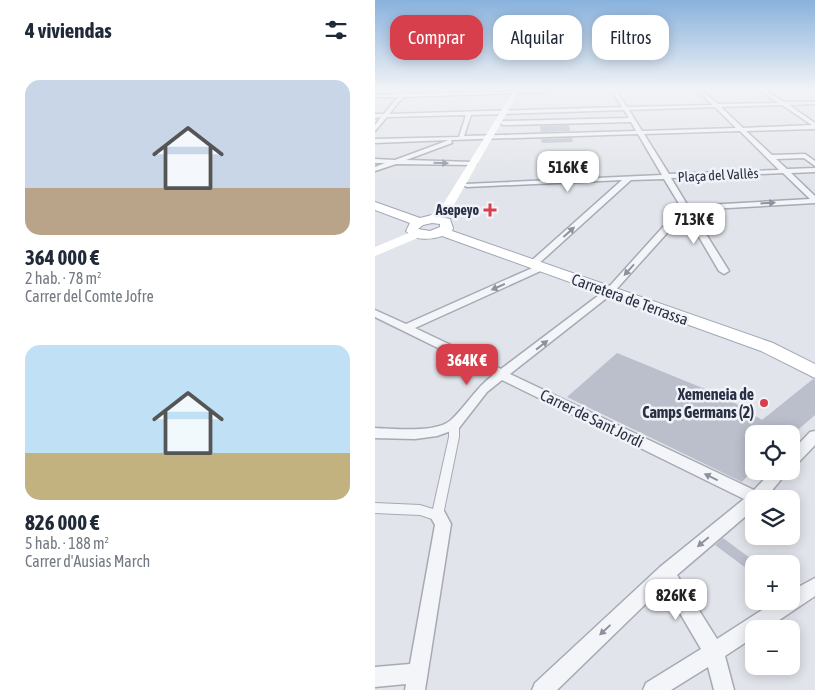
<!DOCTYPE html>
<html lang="es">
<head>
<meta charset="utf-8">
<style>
  body { margin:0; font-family:"Asap Condensed",sans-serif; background:#f6f6f7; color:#1f2937; height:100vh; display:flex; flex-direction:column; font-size:19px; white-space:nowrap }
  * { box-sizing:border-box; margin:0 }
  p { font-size:16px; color:#747a83 }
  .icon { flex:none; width:28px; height:28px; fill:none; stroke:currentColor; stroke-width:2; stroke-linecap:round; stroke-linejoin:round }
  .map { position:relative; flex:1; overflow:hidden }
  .drawer { display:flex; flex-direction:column; background:#fff; width:375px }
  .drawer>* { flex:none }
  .top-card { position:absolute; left:15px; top:15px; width:350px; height:45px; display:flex; gap:10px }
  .tools { position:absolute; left:370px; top:425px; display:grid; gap:10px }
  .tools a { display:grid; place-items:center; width:55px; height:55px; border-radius:10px; background:#fff; box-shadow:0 2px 12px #0003; font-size:25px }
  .price { position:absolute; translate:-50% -42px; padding:0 11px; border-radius:10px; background:#fff; color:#222; font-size:16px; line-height:32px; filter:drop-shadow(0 1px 2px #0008) }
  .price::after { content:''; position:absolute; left:50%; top:30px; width:15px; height:11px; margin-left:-8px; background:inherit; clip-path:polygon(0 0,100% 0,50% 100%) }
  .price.active { background:#d63f4b; color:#fff }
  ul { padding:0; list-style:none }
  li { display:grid; align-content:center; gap:10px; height:265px; padding:0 25px }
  li span { display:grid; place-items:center; height:155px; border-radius:15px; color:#555 }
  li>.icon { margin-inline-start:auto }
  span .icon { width:90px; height:90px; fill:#fffc; stroke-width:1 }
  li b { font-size:21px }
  h2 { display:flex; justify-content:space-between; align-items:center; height:60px; padding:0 25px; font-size:21px }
  .chip { padding:0 18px; border-radius:15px; background:#fff; box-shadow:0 2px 12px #0003; font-size:18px; line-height:45px }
  .chip.active { background:#d63f4b; color:#fff }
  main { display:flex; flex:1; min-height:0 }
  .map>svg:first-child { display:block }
  .building { fill:#bbbfcb }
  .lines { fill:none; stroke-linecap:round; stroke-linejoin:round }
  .pedestrian-casing { stroke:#a6aab5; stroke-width:2 }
  .minor-casing { stroke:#a6aab5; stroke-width:3 }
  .primary-casing { stroke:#9fa7b7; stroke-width:2 }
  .pedestrian { fill:#f4f5f8; fill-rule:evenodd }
  .minor { fill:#f4f5f8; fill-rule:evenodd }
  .secondary { fill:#fff; fill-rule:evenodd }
  .primary { fill:#fff; fill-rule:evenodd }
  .oneway { fill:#8e929e }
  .poi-dot { fill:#d63f4b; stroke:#f1f3f8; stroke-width:2 }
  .labels { text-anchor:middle; stroke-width:5; stroke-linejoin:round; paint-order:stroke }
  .far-street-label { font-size:14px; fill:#283043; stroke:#f1f3f8 }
  .far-poi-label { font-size:14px; font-weight:bold; fill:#283043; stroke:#f1f3f8; text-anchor:end }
  .street-label { font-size:16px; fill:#283043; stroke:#f1f3f8 }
  .poi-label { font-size:16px; font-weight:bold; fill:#283043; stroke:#f1f3f8; text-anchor:end }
</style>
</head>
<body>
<main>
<section class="drawer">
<h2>4 viviendas<svg class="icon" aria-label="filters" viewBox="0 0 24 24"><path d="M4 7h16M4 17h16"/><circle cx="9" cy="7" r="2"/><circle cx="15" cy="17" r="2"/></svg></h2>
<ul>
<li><span style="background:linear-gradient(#c9d6e8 70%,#b9a48a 0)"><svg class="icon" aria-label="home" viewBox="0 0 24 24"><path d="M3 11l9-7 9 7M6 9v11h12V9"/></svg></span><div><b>364 000 €</b><p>2 hab. · 78 m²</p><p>Carrer del Comte Jofre</p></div></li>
<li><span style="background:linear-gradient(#bfe0f5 70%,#c2b280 0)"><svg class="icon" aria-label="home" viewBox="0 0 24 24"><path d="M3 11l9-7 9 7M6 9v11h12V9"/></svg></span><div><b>826 000 €</b><p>5 hab. · 188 m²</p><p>Carrer d'Ausias March</p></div></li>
</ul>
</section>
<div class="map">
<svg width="440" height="690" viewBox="0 0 440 690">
  <rect width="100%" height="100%" fill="#e1e4ea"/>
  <g class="building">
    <polygon points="194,125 195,131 166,132 165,126"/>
    <polygon points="197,138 198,142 167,143 166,139"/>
    <polygon points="242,353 352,398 387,420 438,379 440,380 440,415 418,434 379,434 379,469 367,482 192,397"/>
    <polygon points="348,538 379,561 379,574 340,545"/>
  </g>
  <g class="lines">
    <defs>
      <polygon id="pedestrian" points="79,421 83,422 84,425 84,437 67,520 63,521 45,515 0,513 0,503 45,505 58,509 74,437 74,425 75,422"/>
      <g id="minor">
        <path d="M184,90H226L28,97L14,114L247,107L237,90H241L252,107L337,105L323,90H327L343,104L403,103L385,90H390L409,102H440V104L414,105L440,123V129L371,131L397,155L430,154L440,161V166L429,158L401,159L412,169L440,168V172L416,173L440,196V203L316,210L354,271L349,274L344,271L310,213L238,293L135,374L379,490L397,471H413L390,499H379V509L302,575L342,639L401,601H416V591L440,578V596L391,629H379V637L350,656L359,690H339L333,667L296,690H268L271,683L326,649L289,586L182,690H157L160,683L285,567L369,499L127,380L112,392L84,428L62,436L40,439L0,438V428C19,429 62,433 76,420C92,405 99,390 118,375L0,317V310L31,324L164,265H170V269L40,328L126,369L232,289L306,207L289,179L256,180L161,266L158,267L153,264L155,262L247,180L92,187L90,186V184L287,175L263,134L76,140L77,143L31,160L98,162L101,164L100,165L21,164L0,171V167L10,163H0V159L20,160L74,140L0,143V139L84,137L91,115L12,117L0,131V125L6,117L0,118V114H9L23,97H0V95L25,94L28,92L30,94ZM407,105L437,125L368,128L346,107ZM340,107L361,128L267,131L254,110ZM249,110L254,118L128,121L125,123L128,125L256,122L261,131L89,136L96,115ZM365,131L404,170L294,174L269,134ZM408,173L435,199L313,206L296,178Z"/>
        <polygon points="440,431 440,445 421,465 416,466 416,452 435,432"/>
        <polygon points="63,509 69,511 76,524 50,690 30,690 31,684 0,687 0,667 35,664 60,525 55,516 57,511"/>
      </g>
      <path id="primary" d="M0,202L45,218L57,215L75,219L78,228L77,231L398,343L440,364V378L386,351L67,236C55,240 40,241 31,231L35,223L0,210ZM57,223L65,224V227L55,231L43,229L48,225Z"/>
    </defs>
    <use href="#pedestrian" class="pedestrian-casing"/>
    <use href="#minor" class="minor-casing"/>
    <use href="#primary" class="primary-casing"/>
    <use href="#pedestrian" class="pedestrian"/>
    <use href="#minor" class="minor"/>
    <g class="secondary">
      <polygon points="139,90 145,90 77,208 61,221 53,221 51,219 67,206"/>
      <polygon points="41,230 47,234 45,237 0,256 0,247"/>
    </g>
    <use href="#primary" class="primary"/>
  </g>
  <defs><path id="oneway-solid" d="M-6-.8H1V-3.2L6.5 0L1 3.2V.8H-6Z" transform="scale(1.25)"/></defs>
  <g class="oneway">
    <use href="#oneway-solid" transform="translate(66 163) rotate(2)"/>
    <use href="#oneway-solid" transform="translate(393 203) rotate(-3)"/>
    <use href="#oneway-solid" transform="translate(194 232) rotate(-42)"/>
    <use href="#oneway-solid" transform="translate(254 270) rotate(132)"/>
    <use href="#oneway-solid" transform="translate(123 287) rotate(156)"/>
    <use href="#oneway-solid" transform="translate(167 345) rotate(-38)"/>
    <use href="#oneway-solid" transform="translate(336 477) rotate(-154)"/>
    <use href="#oneway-solid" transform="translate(328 542) rotate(140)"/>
    <use href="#oneway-solid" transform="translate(230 630) rotate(137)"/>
  </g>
  <linearGradient id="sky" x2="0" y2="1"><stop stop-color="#89b2dd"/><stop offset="0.48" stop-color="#f2f3f6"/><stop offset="1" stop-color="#f2f3f6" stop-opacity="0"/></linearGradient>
  <rect width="440" height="186" fill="url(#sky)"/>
  <g class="poi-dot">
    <path d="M112.5 202.5h5v5h5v5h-5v5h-5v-5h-5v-5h5z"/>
    <circle cx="389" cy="403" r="5"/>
  </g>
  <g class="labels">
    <g class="far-street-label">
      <text transform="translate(343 175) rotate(-3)" y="5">Plaça del Vallès</text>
    </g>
    <g class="far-poi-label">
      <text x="104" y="215">Asepeyo</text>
    </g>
    <g class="street-label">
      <text transform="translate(255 299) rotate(20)" y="6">Carretera de Terrassa</text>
      <text transform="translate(217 418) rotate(26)" y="6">Carrer de Sant Jordi</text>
    </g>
    <g class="poi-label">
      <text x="379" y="400">Xemeneia de<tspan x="379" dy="18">Camps Germans (2)</tspan></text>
    </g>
  </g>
</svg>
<div class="tools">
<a><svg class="icon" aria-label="locate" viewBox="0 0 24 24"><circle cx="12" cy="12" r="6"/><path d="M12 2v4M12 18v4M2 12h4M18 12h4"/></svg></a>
<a><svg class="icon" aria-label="layers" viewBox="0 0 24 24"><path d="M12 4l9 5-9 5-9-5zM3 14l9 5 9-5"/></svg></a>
<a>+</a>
<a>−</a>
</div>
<b class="price" style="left:193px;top:193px">516K €</b>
<b class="price" style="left:319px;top:245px">713K €</b>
<b class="price active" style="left:92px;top:386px">364K €</b>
<b class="price" style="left:301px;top:621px">826K €</b>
<div class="top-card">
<a class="chip active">Comprar</a>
<a class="chip">Alquilar</a>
<a class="chip">Filtros</a>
</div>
</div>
</main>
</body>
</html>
